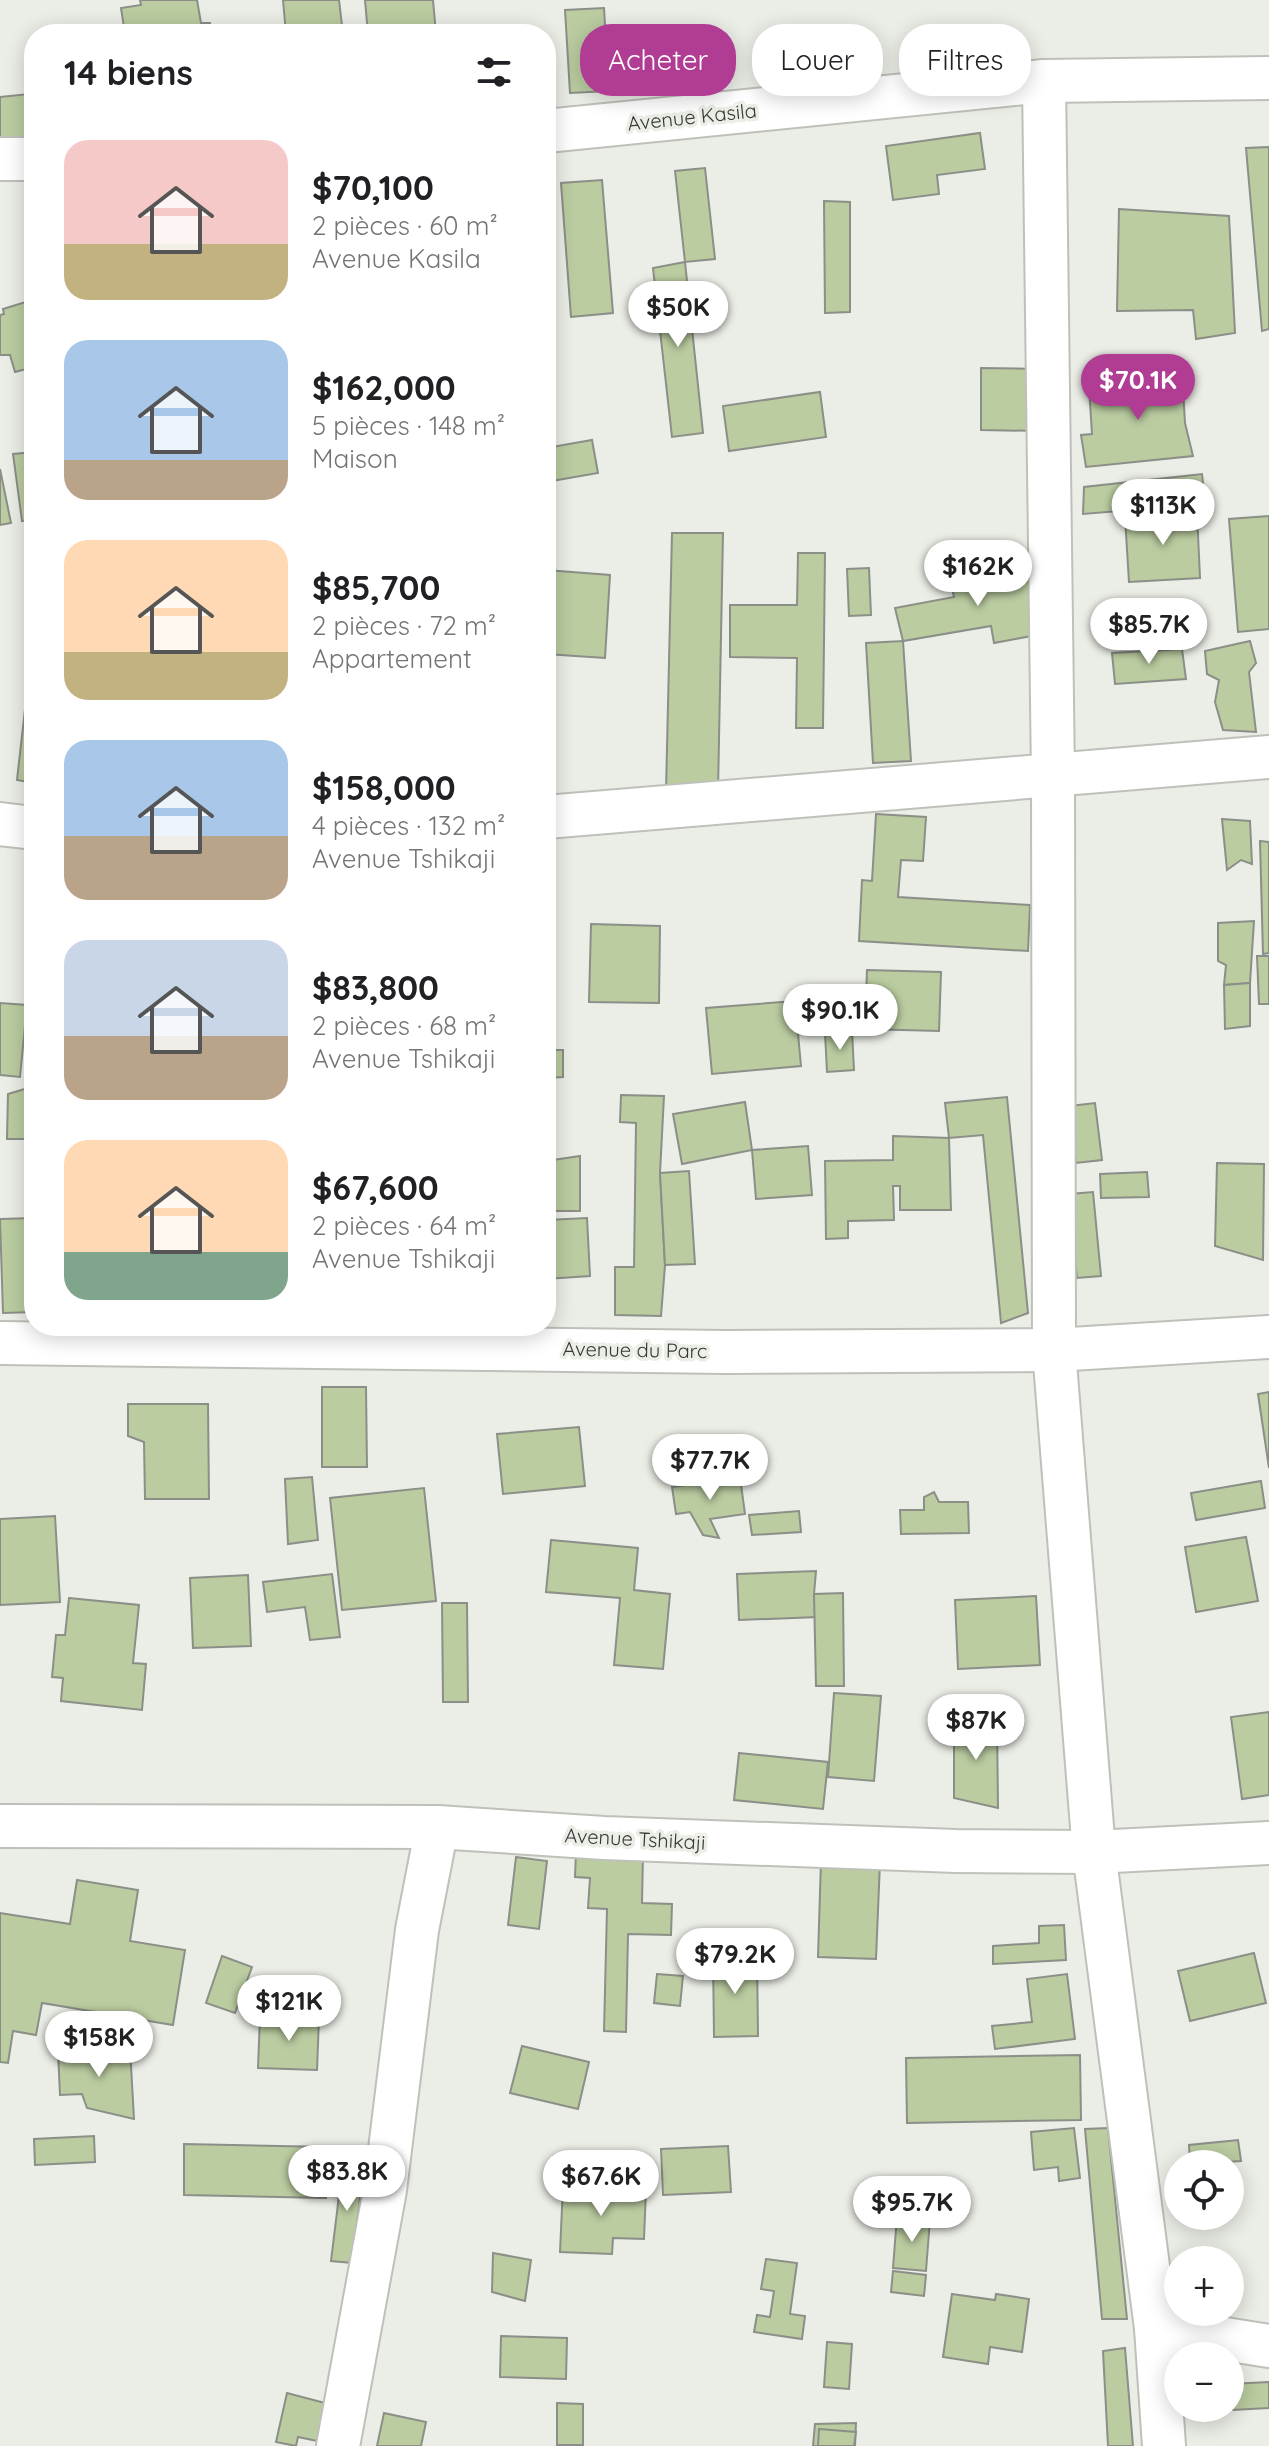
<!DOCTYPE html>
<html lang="fr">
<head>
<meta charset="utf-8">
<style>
  body { margin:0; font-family:Quicksand,sans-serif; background:#f6f6f6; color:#202124; height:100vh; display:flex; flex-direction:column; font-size:30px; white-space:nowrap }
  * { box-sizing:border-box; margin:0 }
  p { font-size:26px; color:#757577 }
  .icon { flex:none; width:44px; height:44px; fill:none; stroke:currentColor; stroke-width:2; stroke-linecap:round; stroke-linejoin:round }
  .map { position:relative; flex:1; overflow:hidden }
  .drawer { position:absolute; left:24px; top:24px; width:532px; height:1312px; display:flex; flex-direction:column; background:#fff; border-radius:32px; box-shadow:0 4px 20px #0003 }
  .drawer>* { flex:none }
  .top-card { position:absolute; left:580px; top:24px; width:568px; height:72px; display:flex; gap:16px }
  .tools { position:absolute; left:1164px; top:2150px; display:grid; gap:16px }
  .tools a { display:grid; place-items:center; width:80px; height:80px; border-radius:50%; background:#fff; box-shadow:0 4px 20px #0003; font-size:40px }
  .price { position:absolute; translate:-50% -68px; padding:0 18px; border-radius:28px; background:#fff; color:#222; font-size:26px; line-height:52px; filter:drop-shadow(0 2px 4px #0008) }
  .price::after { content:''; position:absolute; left:50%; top:48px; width:24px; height:18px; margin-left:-12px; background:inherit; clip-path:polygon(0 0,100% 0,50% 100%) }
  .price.current { background:#b13c93; color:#fff }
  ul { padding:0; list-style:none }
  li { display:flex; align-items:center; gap:24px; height:200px; padding:0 40px }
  li span { display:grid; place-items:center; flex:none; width:224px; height:160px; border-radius:24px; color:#555 }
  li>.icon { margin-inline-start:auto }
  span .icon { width:96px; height:96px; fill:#fffc; stroke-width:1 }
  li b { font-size:34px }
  h2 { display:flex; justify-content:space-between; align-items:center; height:96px; padding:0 40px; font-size:34px }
  .chip { padding:0 28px; border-radius:32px; background:#fff; box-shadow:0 4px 20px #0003; font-size:28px; line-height:72px }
  .chip.current { background:#b13c93; color:#fff }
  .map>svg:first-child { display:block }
  .building { fill:#bacca0; stroke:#8b8f87; stroke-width:2 }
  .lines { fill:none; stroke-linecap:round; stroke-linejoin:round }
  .street-casing { stroke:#bec1b9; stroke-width:46 }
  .street { stroke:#fff; stroke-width:42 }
  .labels { text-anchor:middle; stroke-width:7; stroke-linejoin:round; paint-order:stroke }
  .street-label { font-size:20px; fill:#373835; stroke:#ebeee6 }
</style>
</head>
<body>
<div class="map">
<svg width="1269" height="2446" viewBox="0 0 1269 2446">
  <rect width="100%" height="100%" fill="#ebeee6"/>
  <g class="building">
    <polygon points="140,0 197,0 201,23 210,23 212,34 125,34 121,8 141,5"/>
    <polygon points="283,0 339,0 343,34 286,34"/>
    <polygon points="365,0 433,0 436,34 368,34"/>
    <polygon points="604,8 609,91 570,93 565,10"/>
    <polygon points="29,94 33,141 0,144 0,97"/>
    <polygon points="980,133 985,169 937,175 939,194 893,200 886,146"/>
    <polygon points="1269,147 1269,329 1262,331 1246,148"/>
    <polygon points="705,168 715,259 685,262 675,171"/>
    <polygon points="602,180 613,313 571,317 561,183"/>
    <polygon points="824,201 850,202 850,312 825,313"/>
    <polygon points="1119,209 1229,216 1235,333 1196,339 1193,310 1117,311"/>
    <polygon points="685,262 703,433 672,437 653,268"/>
    <polygon points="29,301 34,316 34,367 15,372 10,355 0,355 0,315 4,314 3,309"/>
    <polygon points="981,368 1041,369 1040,431 981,430"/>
    <polygon points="1182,372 1185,423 1193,456 1086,467 1081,435 1092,434 1089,387 1129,386 1130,376"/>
    <polygon points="820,392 826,437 729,451 723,406"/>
    <polygon points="592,440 598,473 546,482 546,448"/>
    <polygon points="34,452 34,519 22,521 13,454"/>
    <polygon points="0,469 11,523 0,525"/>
    <polygon points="1202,474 1205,504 1083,514 1084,487"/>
    <polygon points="1197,513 1200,578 1129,582 1125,517"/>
    <polygon points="1269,516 1269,629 1238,632 1229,519"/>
    <polygon points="672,533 723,533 718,791 666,791"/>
    <polygon points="798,553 825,553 823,728 796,728 797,658 730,657 730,605 797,605"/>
    <polygon points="1027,563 1042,634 994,643 991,626 903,641 895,608 954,597 950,579"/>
    <polygon points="869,568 871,615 849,616 847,569"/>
    <polygon points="546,570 610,575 605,658 546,654"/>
    <polygon points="903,641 911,761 873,763 866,643"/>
    <polygon points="1250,641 1256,663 1249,672 1256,732 1223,730 1215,702 1219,680 1207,674 1205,651"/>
    <polygon points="1182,649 1186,679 1115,684 1112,653"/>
    <polygon points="29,674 34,675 34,783 17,780"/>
    <polygon points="876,814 926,817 923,861 901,860 898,897 1030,905 1028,951 859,941 862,880 872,881"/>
    <polygon points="1222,819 1250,821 1252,864 1241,860 1227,870"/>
    <polygon points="1260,841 1269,842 1269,953 1263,954"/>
    <polygon points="1254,921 1250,983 1224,985 1226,965 1218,961 1218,923"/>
    <polygon points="591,924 660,926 659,1003 589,1002"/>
    <polygon points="1257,956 1269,956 1269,1004 1259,1004"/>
    <polygon points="867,970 941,972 939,1031 865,1029"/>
    <polygon points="1250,983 1250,1026 1225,1029 1224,985"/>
    <polygon points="795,1001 801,1066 712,1074 706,1008"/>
    <polygon points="0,1003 27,1005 20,1077 0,1075"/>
    <polygon points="852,1031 854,1070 827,1072 825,1033"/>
    <polygon points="29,1038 34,1038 34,1139 7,1139 8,1094 28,1088"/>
    <polygon points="546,1050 563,1050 563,1077 546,1078"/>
    <polygon points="621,1095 664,1096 660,1173 665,1265 661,1316 615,1315 615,1267 634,1267 636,1123 620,1122"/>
    <polygon points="1007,1097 1028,1313 1001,1323 983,1135 949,1138 945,1103"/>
    <polygon points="745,1102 752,1150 682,1164 673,1114"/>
    <polygon points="1095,1103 1102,1160 1076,1163 1070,1106"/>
    <polygon points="893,1136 949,1138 951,1210 900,1210 900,1186 893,1186 894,1220 848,1221 848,1238 826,1239 825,1161 893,1160"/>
    <polygon points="808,1146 812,1195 756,1199 752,1150"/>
    <polygon points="580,1156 580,1211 546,1211 546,1161"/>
    <polygon points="1217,1163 1264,1164 1263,1260 1215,1246"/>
    <polygon points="689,1171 695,1264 665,1265 660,1173"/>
    <polygon points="1147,1172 1149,1197 1101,1198 1100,1174"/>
    <polygon points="1093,1192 1101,1276 1077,1278 1069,1194"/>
    <polygon points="34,1218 34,1312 3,1313 0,1219"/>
    <polygon points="587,1218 590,1276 546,1279 546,1220"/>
    <polygon points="322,1387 366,1387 367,1467 322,1467"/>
    <polygon points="1269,1392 1269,1468 1258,1394"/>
    <polygon points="128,1404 208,1404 209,1499 145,1499 144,1442 128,1436"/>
    <polygon points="579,1427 585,1486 503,1494 497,1434"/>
    <polygon points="312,1477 318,1540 288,1544 285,1479"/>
    <polygon points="740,1477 745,1514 710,1519 719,1538 703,1535 690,1512 676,1514 672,1487"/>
    <polygon points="1261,1481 1265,1508 1196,1520 1191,1493"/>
    <polygon points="424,1488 436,1601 342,1610 330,1498"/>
    <polygon points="934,1492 939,1502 968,1502 969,1533 901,1534 900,1510 924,1510 924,1497"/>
    <polygon points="799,1511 801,1532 752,1535 749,1515"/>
    <polygon points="55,1516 60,1602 0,1605 0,1519"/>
    <polygon points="1246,1537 1258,1601 1196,1612 1185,1547"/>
    <polygon points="551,1540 638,1548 634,1590 670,1594 663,1669 614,1665 620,1598 546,1592"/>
    <polygon points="816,1571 814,1594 818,1617 739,1620 737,1574"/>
    <polygon points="332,1574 340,1637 310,1640 305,1607 267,1612 263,1582"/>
    <polygon points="248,1575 251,1646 193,1648 190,1578"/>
    <polygon points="843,1593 844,1686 816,1686 814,1594"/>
    <polygon points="1036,1596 1040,1665 958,1669 955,1600"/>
    <polygon points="69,1598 139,1605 133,1663 146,1664 142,1710 61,1701 63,1678 52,1677 56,1635 65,1635"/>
    <polygon points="442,1603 467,1603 468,1702 443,1702"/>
    <polygon points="834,1693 881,1696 874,1781 828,1777"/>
    <polygon points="1269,1712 1269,1795 1242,1799 1231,1717"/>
    <polygon points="997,1721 998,1808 954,1798 954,1722"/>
    <polygon points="739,1753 828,1762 823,1809 734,1800"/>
    <polygon points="576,1852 643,1854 642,1903 672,1904 671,1935 628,1934 626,2032 604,2031 607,1909 588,1908 590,1878 575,1877"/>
    <polygon points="516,1857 547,1861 539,1929 508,1925"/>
    <polygon points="821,1860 880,1862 876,1959 818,1957"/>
    <polygon points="77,1880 138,1890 130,1941 185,1950 173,2025 42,2003 36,2035 13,2031 8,2063 0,2062 0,1913 70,1924"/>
    <polygon points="1064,1925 1066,1960 993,1964 993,1946 1039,1943 1039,1926"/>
    <polygon points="1254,1953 1266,2003 1190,2021 1178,1971"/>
    <polygon points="222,1956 252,1967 235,2013 206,2003"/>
    <polygon points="713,1956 757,1956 758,2036 714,2037"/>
    <polygon points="657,1974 683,1976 680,2006 654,2003"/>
    <polygon points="1067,1974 1075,2039 995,2049 992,2026 1032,2022 1027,1979"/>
    <polygon points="260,2017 319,2018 317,2070 258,2068"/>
    <polygon points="522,2046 589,2062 578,2109 510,2093"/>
    <polygon points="130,2048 134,2119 87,2108 82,2094 60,2095 58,2052"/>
    <polygon points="1080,2055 1081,2120 907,2123 906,2058"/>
    <polygon points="1074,2128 1080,2178 1059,2181 1058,2167 1034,2170 1031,2132"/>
    <polygon points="1108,2128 1127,2319 1102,2319 1085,2129"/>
    <polygon points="94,2136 95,2162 35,2165 34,2139"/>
    <polygon points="1238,2140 1241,2161 1190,2164 1189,2145"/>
    <polygon points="184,2144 327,2147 326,2198 184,2195"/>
    <polygon points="728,2146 731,2192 663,2195 661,2149"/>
    <polygon points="343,2163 364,2166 352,2263 331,2261"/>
    <polygon points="563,2186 646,2189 644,2239 613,2238 612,2254 560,2252"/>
    <polygon points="897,2216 930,2219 926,2271 893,2268"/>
    <polygon points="493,2253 531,2260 525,2301 492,2292"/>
    <polygon points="766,2259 797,2263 790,2314 805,2316 802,2339 754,2332 757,2315 770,2317 774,2291 761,2289"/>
    <polygon points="893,2271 926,2275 924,2296 891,2292"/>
    <polygon points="952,2294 995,2300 996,2294 1029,2299 1022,2352 990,2347 988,2364 943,2357"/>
    <polygon points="501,2336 567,2338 566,2379 500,2377"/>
    <polygon points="827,2342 852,2344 849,2389 824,2387"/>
    <polygon points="1125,2348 1133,2446 1108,2446 1103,2351"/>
    <polygon points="1269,2382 1269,2408 1214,2411 1214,2408 1230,2408 1230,2384"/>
    <polygon points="287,2393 325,2403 322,2442 298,2437 296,2446 276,2442"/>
    <polygon points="557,2403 583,2404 583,2445 557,2445"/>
    <polygon points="384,2413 426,2422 421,2446 377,2446"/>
    <polygon points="856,2423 855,2446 813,2446 815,2424"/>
    <polygon points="819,2429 856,2432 854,2446 818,2446"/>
  </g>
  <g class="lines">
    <defs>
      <g id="street">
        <polyline points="1044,81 1053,777 1054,1350 1094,1852 1156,2328 1164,2446"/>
        <polyline points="546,131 1044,81 1269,78"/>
        <polyline points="0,159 34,159"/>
        <polyline points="546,817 1269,757"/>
        <polyline points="0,824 34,828"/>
        <polyline points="0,1343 726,1352 1054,1350 1269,1337"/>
        <polyline points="0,1826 437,1827 604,1838 956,1851 1094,1852 1269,1843"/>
        <polyline points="1156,2328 1269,2346"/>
        <polyline points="338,2446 385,2190 417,1930 437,1827"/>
      </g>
    </defs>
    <use href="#street" class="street-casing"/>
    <use href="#street" class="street"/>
  </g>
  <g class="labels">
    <g class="street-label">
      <text transform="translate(692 117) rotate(-6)" y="7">Avenue Kasila</text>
      <text transform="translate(635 1350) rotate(1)" y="7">Avenue du Parc</text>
      <text transform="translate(635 1839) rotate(3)" y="7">Avenue Tshikaji</text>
    </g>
  </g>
</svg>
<div class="tools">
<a><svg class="icon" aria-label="locate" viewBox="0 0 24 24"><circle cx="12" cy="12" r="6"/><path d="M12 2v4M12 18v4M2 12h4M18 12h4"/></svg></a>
<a>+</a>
<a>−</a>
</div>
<b class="price" style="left:678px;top:349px">$50K</b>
<b class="price current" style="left:1138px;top:422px">$70.1K</b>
<b class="price" style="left:1163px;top:547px">$113K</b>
<b class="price" style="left:978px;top:608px">$162K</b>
<b class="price" style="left:1149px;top:666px">$85.7K</b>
<b class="price" style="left:840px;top:1052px">$90.1K</b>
<b class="price" style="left:710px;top:1502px">$77.7K</b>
<b class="price" style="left:976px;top:1762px">$87K</b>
<b class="price" style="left:735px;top:1996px">$79.2K</b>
<b class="price" style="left:289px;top:2043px">$121K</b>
<b class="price" style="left:99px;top:2079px">$158K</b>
<b class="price" style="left:347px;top:2213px">$83.8K</b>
<b class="price" style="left:601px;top:2218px">$67.6K</b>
<b class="price" style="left:912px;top:2244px">$95.7K</b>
<div class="top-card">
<a class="chip current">Acheter</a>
<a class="chip">Louer</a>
<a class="chip">Filtres</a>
</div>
<section class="drawer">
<h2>14 biens<svg class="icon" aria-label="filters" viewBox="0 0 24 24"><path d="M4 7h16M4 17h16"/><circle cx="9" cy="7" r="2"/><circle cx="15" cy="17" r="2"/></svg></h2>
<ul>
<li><span style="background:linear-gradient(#f6c9c9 65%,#c2b280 0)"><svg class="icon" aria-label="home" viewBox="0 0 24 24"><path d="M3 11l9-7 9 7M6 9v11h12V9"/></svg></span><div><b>$70,100</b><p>2 pièces · 60 m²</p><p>Avenue Kasila</p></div></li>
<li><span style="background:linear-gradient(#a9c7e8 75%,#b9a48a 0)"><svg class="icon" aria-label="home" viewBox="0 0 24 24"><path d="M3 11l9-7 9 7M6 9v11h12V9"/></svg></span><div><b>$162,000</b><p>5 pièces · 148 m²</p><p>Maison</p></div></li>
<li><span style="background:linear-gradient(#ffd9b3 70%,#c2b280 0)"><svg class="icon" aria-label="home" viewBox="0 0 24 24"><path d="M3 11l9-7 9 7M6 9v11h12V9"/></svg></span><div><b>$85,700</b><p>2 pièces · 72 m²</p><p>Appartement</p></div></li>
<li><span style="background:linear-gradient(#a9c7e8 60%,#b9a48a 0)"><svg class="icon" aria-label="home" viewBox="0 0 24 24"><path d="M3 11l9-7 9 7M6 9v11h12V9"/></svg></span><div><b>$158,000</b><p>4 pièces · 132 m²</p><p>Avenue Tshikaji</p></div></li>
<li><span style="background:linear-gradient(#c9d6e8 60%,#b9a48a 0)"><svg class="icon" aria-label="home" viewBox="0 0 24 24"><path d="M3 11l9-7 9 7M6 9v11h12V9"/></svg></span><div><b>$83,800</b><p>2 pièces · 68 m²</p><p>Avenue Tshikaji</p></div></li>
<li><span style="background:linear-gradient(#ffd9b3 70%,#7fa58c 0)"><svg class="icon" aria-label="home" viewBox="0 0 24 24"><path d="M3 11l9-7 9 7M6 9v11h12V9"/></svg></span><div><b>$67,600</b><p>2 pièces · 64 m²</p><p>Avenue Tshikaji</p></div></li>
</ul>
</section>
</div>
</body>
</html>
